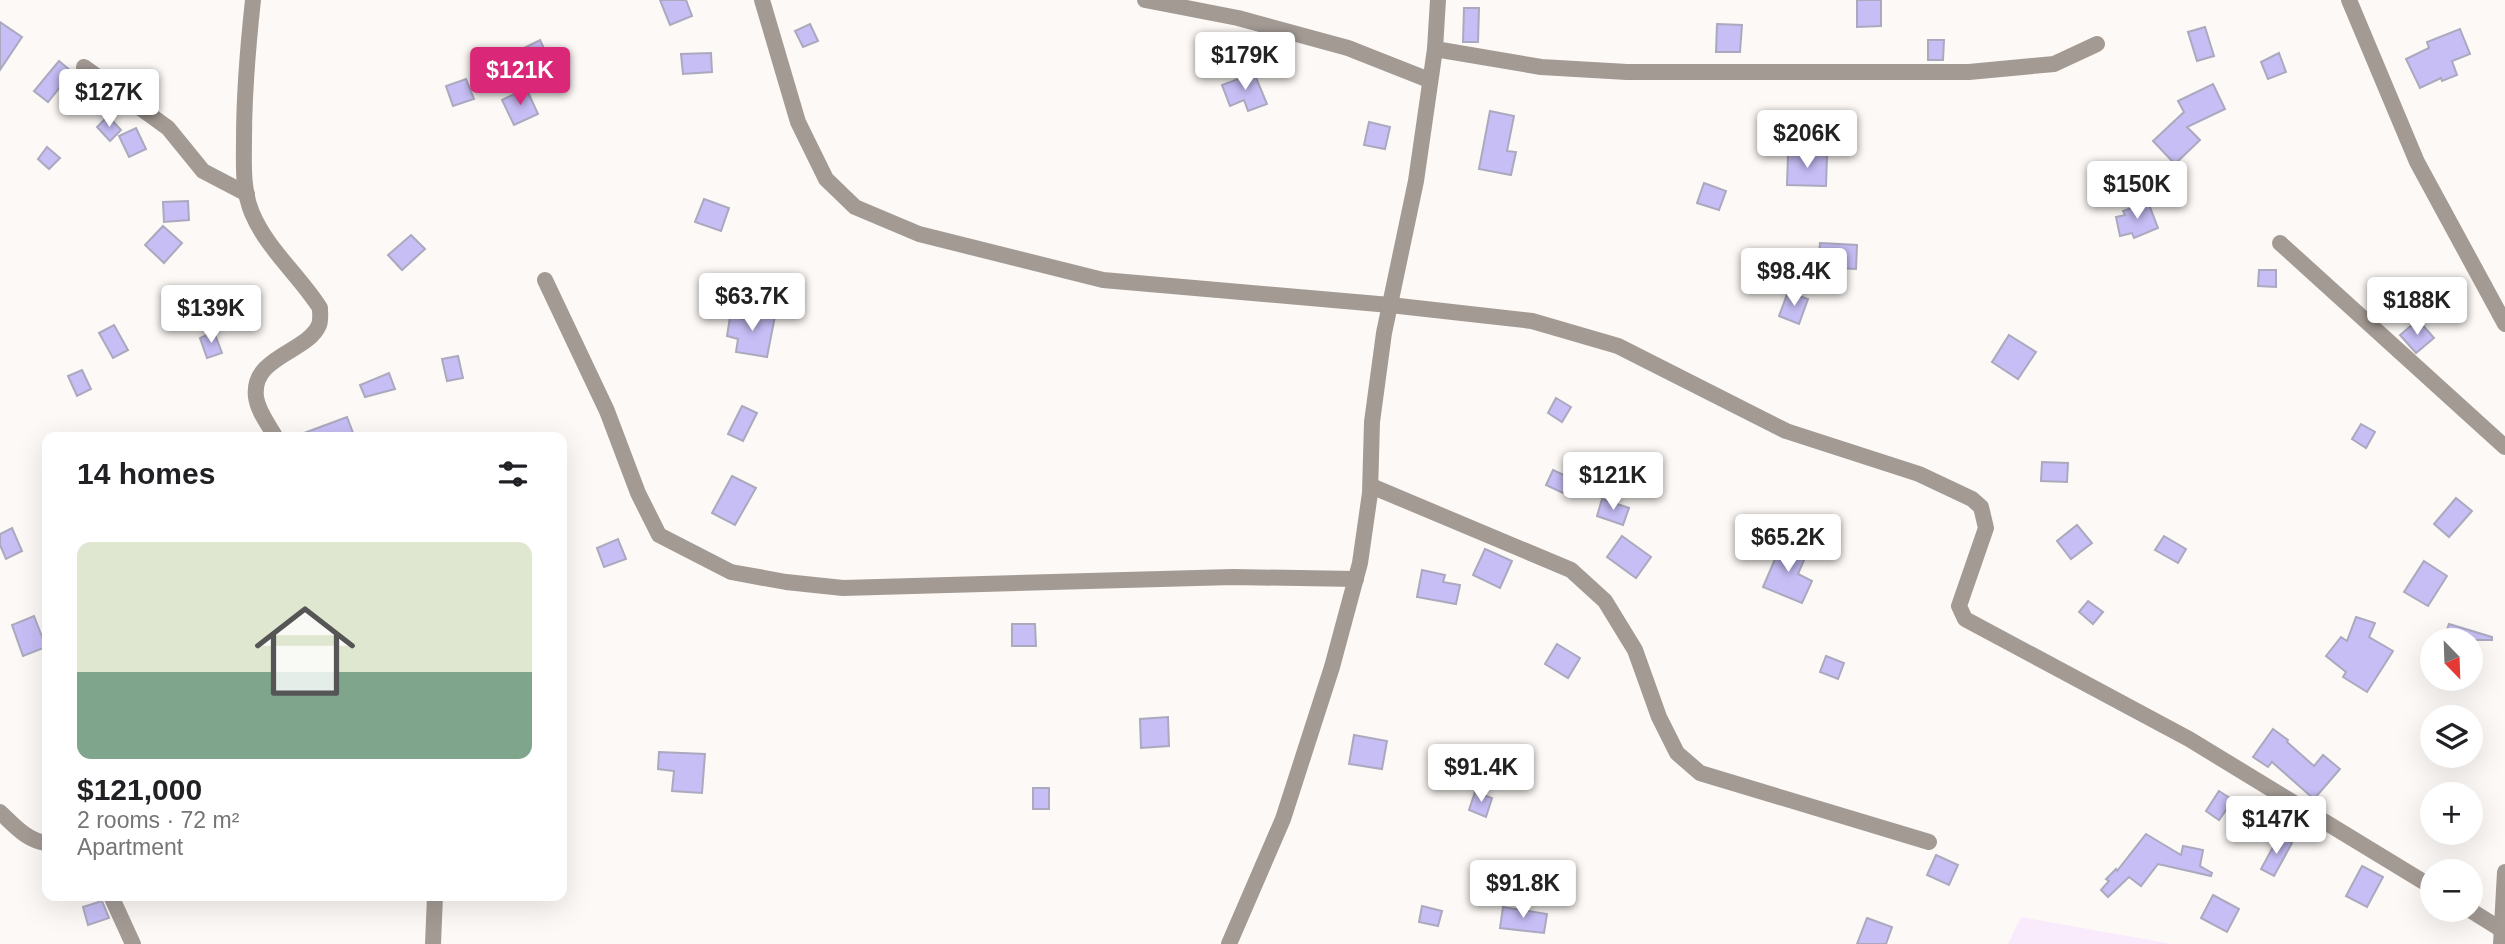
<!DOCTYPE html>
<html lang="en">
<head>
<meta charset="utf-8">
<style>
  body { margin:0; font-family:Arial,sans-serif; background:#f6f6f6; color:#202124; height:100vh; display:flex; flex-direction:column; font-size:26px; white-space:nowrap }
  * { box-sizing:border-box; margin:0 }
  p { font-size:23px; color:#757577 }
  .icon { flex:none; width:38px; height:38px; fill:none; stroke:currentColor; stroke-width:2; stroke-linecap:round; stroke-linejoin:round }
  .map { position:relative; flex:1; overflow:hidden }
  .side { position:absolute; left:42px; top:432px; width:525px; height:469px; display:flex; flex-direction:column; background:#fff; border-radius:14px; box-shadow:0 7px 28px #0002 }
  .side>* { flex:none }
  .needle { width:46px; rotate:157deg }
  .controls { position:absolute; left:2420px; top:628px; display:grid; gap:14px }
  .controls a { display:grid; place-items:center; width:63px; height:63px; border-radius:50%; background:#fff; box-shadow:0 7px 28px #0002; font-size:35px }
  .price { position:absolute; translate:-50% -60px; padding:0 16px; border-radius:7px; background:#fff; color:#222; font-size:23px; line-height:46px; filter:drop-shadow(0 2px 4px #0008) }
  .price::after { content:''; position:absolute; left:50%; top:42px; width:21px; height:16px; margin-left:-10px; background:inherit; clip-path:polygon(0 0,100% 0,50% 100%) }
  .price.current { background:#db2777; color:#fff }
  ul { padding:0; list-style:none }
  li { display:grid; align-content:center; gap:14px; height:371px; padding:0 35px }
  li+li { border-top:2px solid #e0e0e0 }
  li span { display:grid; place-items:center; height:217px; border-radius:14px; color:#555 }
  li>.icon { margin-inline-start:auto }
  span .icon { width:126px; height:126px; fill:#fffc; stroke-width:1 }
  li b { font-size:30px }
  h2 { display:flex; justify-content:space-between; align-items:center; height:84px; padding:0 35px; font-size:30px }
  .map>svg:first-child { display:block }
  .commercial { fill:#f9eafc }
  .building { fill:#c6bef5; stroke:#aba9be; stroke-width:2 }
  .lines { fill:none; stroke-linecap:round; stroke-linejoin:round }
  .minor { stroke:#a39a94; stroke-width:16 }
</style>
</head>
<body>
<div class="map">
<svg width="2505" height="944" viewBox="0 0 2505 944">
  <rect width="100%" height="100%" fill="#fdf9f6"/>
  <polygon class="commercial" points="2021,917 2172,944 2008,944"/>
  <g class="building">
    <polygon points="660,0 686,0 692,16 670,25"/>
    <polygon points="1857,0 1881,0 1881,26 1857,27"/>
    <polygon points="1464,8 1479,8 1478,42 1463,42"/>
    <polygon points="0,22 22,37 0,70"/>
    <polygon points="810,24 818,41 803,47 795,31"/>
    <polygon points="1717,24 1742,25 1740,52 1716,52"/>
    <polygon points="2205,27 2214,56 2197,61 2188,32"/>
    <polygon points="2460,29 2470,54 2452,61 2457,75 2442,81 2441,78 2420,88 2406,59 2429,48 2427,42"/>
    <polygon points="540,40 549,59 531,67 522,49"/>
    <polygon points="1928,40 1944,40 1943,60 1928,60"/>
    <polygon points="711,53 712,72 683,74 681,54"/>
    <polygon points="2279,53 2286,72 2268,79 2261,62"/>
    <polygon points="59,61 72,72 48,102 34,91"/>
    <polygon points="1254,73 1267,104 1248,111 1244,100 1230,106 1222,85"/>
    <polygon points="466,79 474,99 453,106 446,86"/>
    <polygon points="2213,84 2225,109 2187,127 2200,140 2175,164 2153,141 2184,112 2178,101"/>
    <polygon points="526,88 538,114 514,125 502,100"/>
    <polygon points="1490,111 1514,116 1507,151 1516,152 1511,175 1479,169"/>
    <polygon points="108,116 121,130 110,141 97,127"/>
    <polygon points="1369,122 1390,127 1385,149 1364,145"/>
    <polygon points="136,128 146,149 129,157 119,136"/>
    <polygon points="47,147 60,158 49,169 38,159"/>
    <polygon points="1788,154 1827,155 1826,186 1787,185"/>
    <polygon points="1704,183 1726,191 1719,210 1697,203"/>
    <polygon points="704,199 729,208 721,231 695,222"/>
    <polygon points="188,201 189,220 164,222 163,202"/>
    <polygon points="2148,202 2158,228 2134,238 2132,233 2120,236 2116,217 2125,215 2123,211"/>
    <polygon points="163,226 182,243 164,263 145,245"/>
    <polygon points="411,235 425,249 402,270 388,255"/>
    <polygon points="1820,243 1857,245 1856,269 1818,267"/>
    <polygon points="2259,270 2276,270 2276,287 2258,286"/>
    <polygon points="1788,292 1808,299 1799,324 1779,316"/>
    <polygon points="746,311 775,316 767,357 736,352 738,339 727,336 730,317 744,319"/>
    <polygon points="2418,320 2434,338 2416,353 2400,335"/>
    <polygon points="114,325 128,350 113,358 99,333"/>
    <polygon points="214,332 222,353 207,358 200,338"/>
    <polygon points="2009,335 2036,352 2018,379 1992,362"/>
    <polygon points="458,356 463,378 447,381 442,359"/>
    <polygon points="82,370 91,389 77,396 68,376"/>
    <polygon points="389,373 395,389 365,397 360,385"/>
    <polygon points="1556,398 1571,407 1562,422 1548,413"/>
    <polygon points="742,406 757,413 743,441 728,434"/>
    <polygon points="347,417 355,438 296,438 296,436"/>
    <polygon points="2361,424 2375,432 2366,448 2352,439"/>
    <polygon points="2042,462 2068,463 2067,482 2041,481"/>
    <polygon points="1553,470 1570,478 1563,493 1546,485"/>
    <polygon points="732,476 756,488 735,525 712,513"/>
    <polygon points="2456,498 2472,511 2449,537 2434,524"/>
    <polygon points="1602,499 1629,508 1623,525 1597,516"/>
    <polygon points="2077,525 2092,543 2071,559 2057,541"/>
    <polygon points="12,528 22,551 6,559 0,545 0,534"/>
    <polygon points="1622,536 1651,557 1636,578 1607,557"/>
    <polygon points="2164,536 2186,549 2178,563 2155,550"/>
    <polygon points="618,539 626,559 604,567 597,548"/>
    <polygon points="1782,543 1807,553 1798,574 1812,581 1802,603 1763,587"/>
    <polygon points="1485,549 1512,561 1500,588 1473,575"/>
    <polygon points="2424,561 2447,576 2428,606 2404,592"/>
    <polygon points="1422,570 1445,575 1443,582 1460,585 1456,604 1417,597"/>
    <polygon points="2088,601 2103,612 2093,624 2079,612"/>
    <polygon points="34,616 46,647 23,656 12,625"/>
    <polygon points="2356,617 2375,623 2369,637 2393,651 2367,692 2343,677 2346,672 2326,656 2341,637 2347,641"/>
    <polygon points="1012,624 1035,624 1036,646 1012,646"/>
    <polygon points="2449,624 2492,637 2492,640 2443,640"/>
    <polygon points="1557,644 1580,658 1568,678 1545,664"/>
    <polygon points="1826,656 1844,663 1838,679 1820,672"/>
    <polygon points="1168,717 1169,746 1141,748 1140,719"/>
    <polygon points="2273,729 2288,740 2287,742 2314,766 2323,755 2340,769 2314,799 2272,762 2268,767 2253,757"/>
    <polygon points="1354,735 1387,741 1382,769 1349,764"/>
    <polygon points="659,752 705,754 702,793 672,791 674,771 658,769"/>
    <rect x="1033" y="788" width="16" height="21"/>
    <polygon points="2219,791 2233,800 2219,820 2206,811"/>
    <polygon points="1475,792 1492,798 1486,817 1469,810"/>
    <polygon points="2146,834 2181,855 2183,846 2203,850 2200,866 2212,873 2211,876 2158,864 2141,886 2129,877 2108,897 2101,890 2109,881 2106,879 2116,869 2117,871"/>
    <polygon points="2279,836 2292,843 2274,876 2261,869"/>
    <polygon points="1936,855 1958,865 1949,885 1927,875"/>
    <polygon points="2362,866 2383,877 2367,907 2346,896"/>
    <polygon points="2213,895 2239,909 2227,932 2201,918"/>
    <polygon points="102,901 109,918 88,925 83,907"/>
    <polygon points="1422,906 1442,911 1438,926 1419,922"/>
    <polygon points="1503,907 1547,914 1544,933 1500,928"/>
    <polygon points="1867,918 1892,927 1886,944 1857,944"/>
  </g>
  <g class="lines">
    <g class="minor">
      <path d="M253,0C248,46 244,92 244,139C244,162 242,190 252,213C267,249 299,275 320,308C320,313 321,320 319,325C307,353 251,356 256,397C258,412 269,425 276,438"/>
      <polyline points="762,0 798,122 826,179 855,207 919,234 1103,280 1390,305 1532,321 1618,346 1786,431 1919,474 1972,499 1981,507 1986,528 1959,606 1965,619 2189,739 2432,887"/>
      <polyline points="1145,0 1238,18 1348,48 1429,80"/>
      <polyline points="2349,0 2417,162 2505,324"/>
      <polyline points="1435,49 1541,67 1627,72 1969,72 2054,64 2097,44"/>
      <polyline points="84,67 168,128 203,171 247,194"/>
      <polyline points="2280,243 2505,447"/>
      <polyline points="545,280 607,411 638,493 659,535 731,572 786,582 843,588 1233,577 1356,579"/>
      <polyline points="1371,486 1571,570 1605,601 1635,650 1659,717 1677,753 1700,773 1929,842"/>
      <path d="M0,812C14,825 27,841 47,843"/>
      <polyline points="111,896 133,944"/>
      <polyline points="2470,910 2502,930"/>
      <polyline points="433,944 435,896"/>
      <polyline points="1229,944 1283,819 1332,667 1360,563 1370,493 1372,422 1384,333 1416,181 1435,49 1438,0"/>
      <polyline points="2501,944 2505,872"/>
    </g>
  </g>
</svg>
<div class="controls">
<a><svg class="needle" viewBox="-14 -14 28 28"><path d="M0-13l5 13h-10z" fill="#e53935"/><path d="M0 13l5-13h-10z" fill="#757577"/></svg></a>
<a><svg class="icon" aria-label="layers" viewBox="0 0 24 24"><path d="M12 4l9 5-9 5-9-5zM3 14l9 5 9-5"/></svg></a>
<a>+</a>
<a>−</a>
</div>
<b class="price" style="left:1245px;top:92px">$179K</b>
<b class="price current" style="left:520px;top:107px">$121K</b>
<b class="price" style="left:109px;top:129px">$127K</b>
<b class="price" style="left:1807px;top:170px">$206K</b>
<b class="price" style="left:2137px;top:221px">$150K</b>
<b class="price" style="left:1794px;top:308px">$98.4K</b>
<b class="price" style="left:752px;top:333px">$63.7K</b>
<b class="price" style="left:2417px;top:337px">$188K</b>
<b class="price" style="left:211px;top:345px">$139K</b>
<b class="price" style="left:1613px;top:512px">$121K</b>
<b class="price" style="left:1788px;top:574px">$65.2K</b>
<b class="price" style="left:1481px;top:804px">$91.4K</b>
<b class="price" style="left:2276px;top:856px">$147K</b>
<b class="price" style="left:1523px;top:920px">$91.8K</b>
<section class="side">
<h2>14 homes<svg class="icon" aria-label="filters" viewBox="0 0 24 24"><path d="M4 7h16M4 17h16"/><circle cx="9" cy="7" r="2"/><circle cx="15" cy="17" r="2"/></svg></h2>
<ul>
<li><span style="background:linear-gradient(#dfe7d0 60%,#7fa58c 0)"><svg class="icon" aria-label="home" viewBox="0 0 24 24"><path d="M3 11l9-7 9 7M6 9v11h12V9"/></svg></span><div><b>$121,000</b><p>2 rooms · 72 m²</p><p>Apartment</p></div></li>
</ul>
</section>
</div>
</body>
</html>
